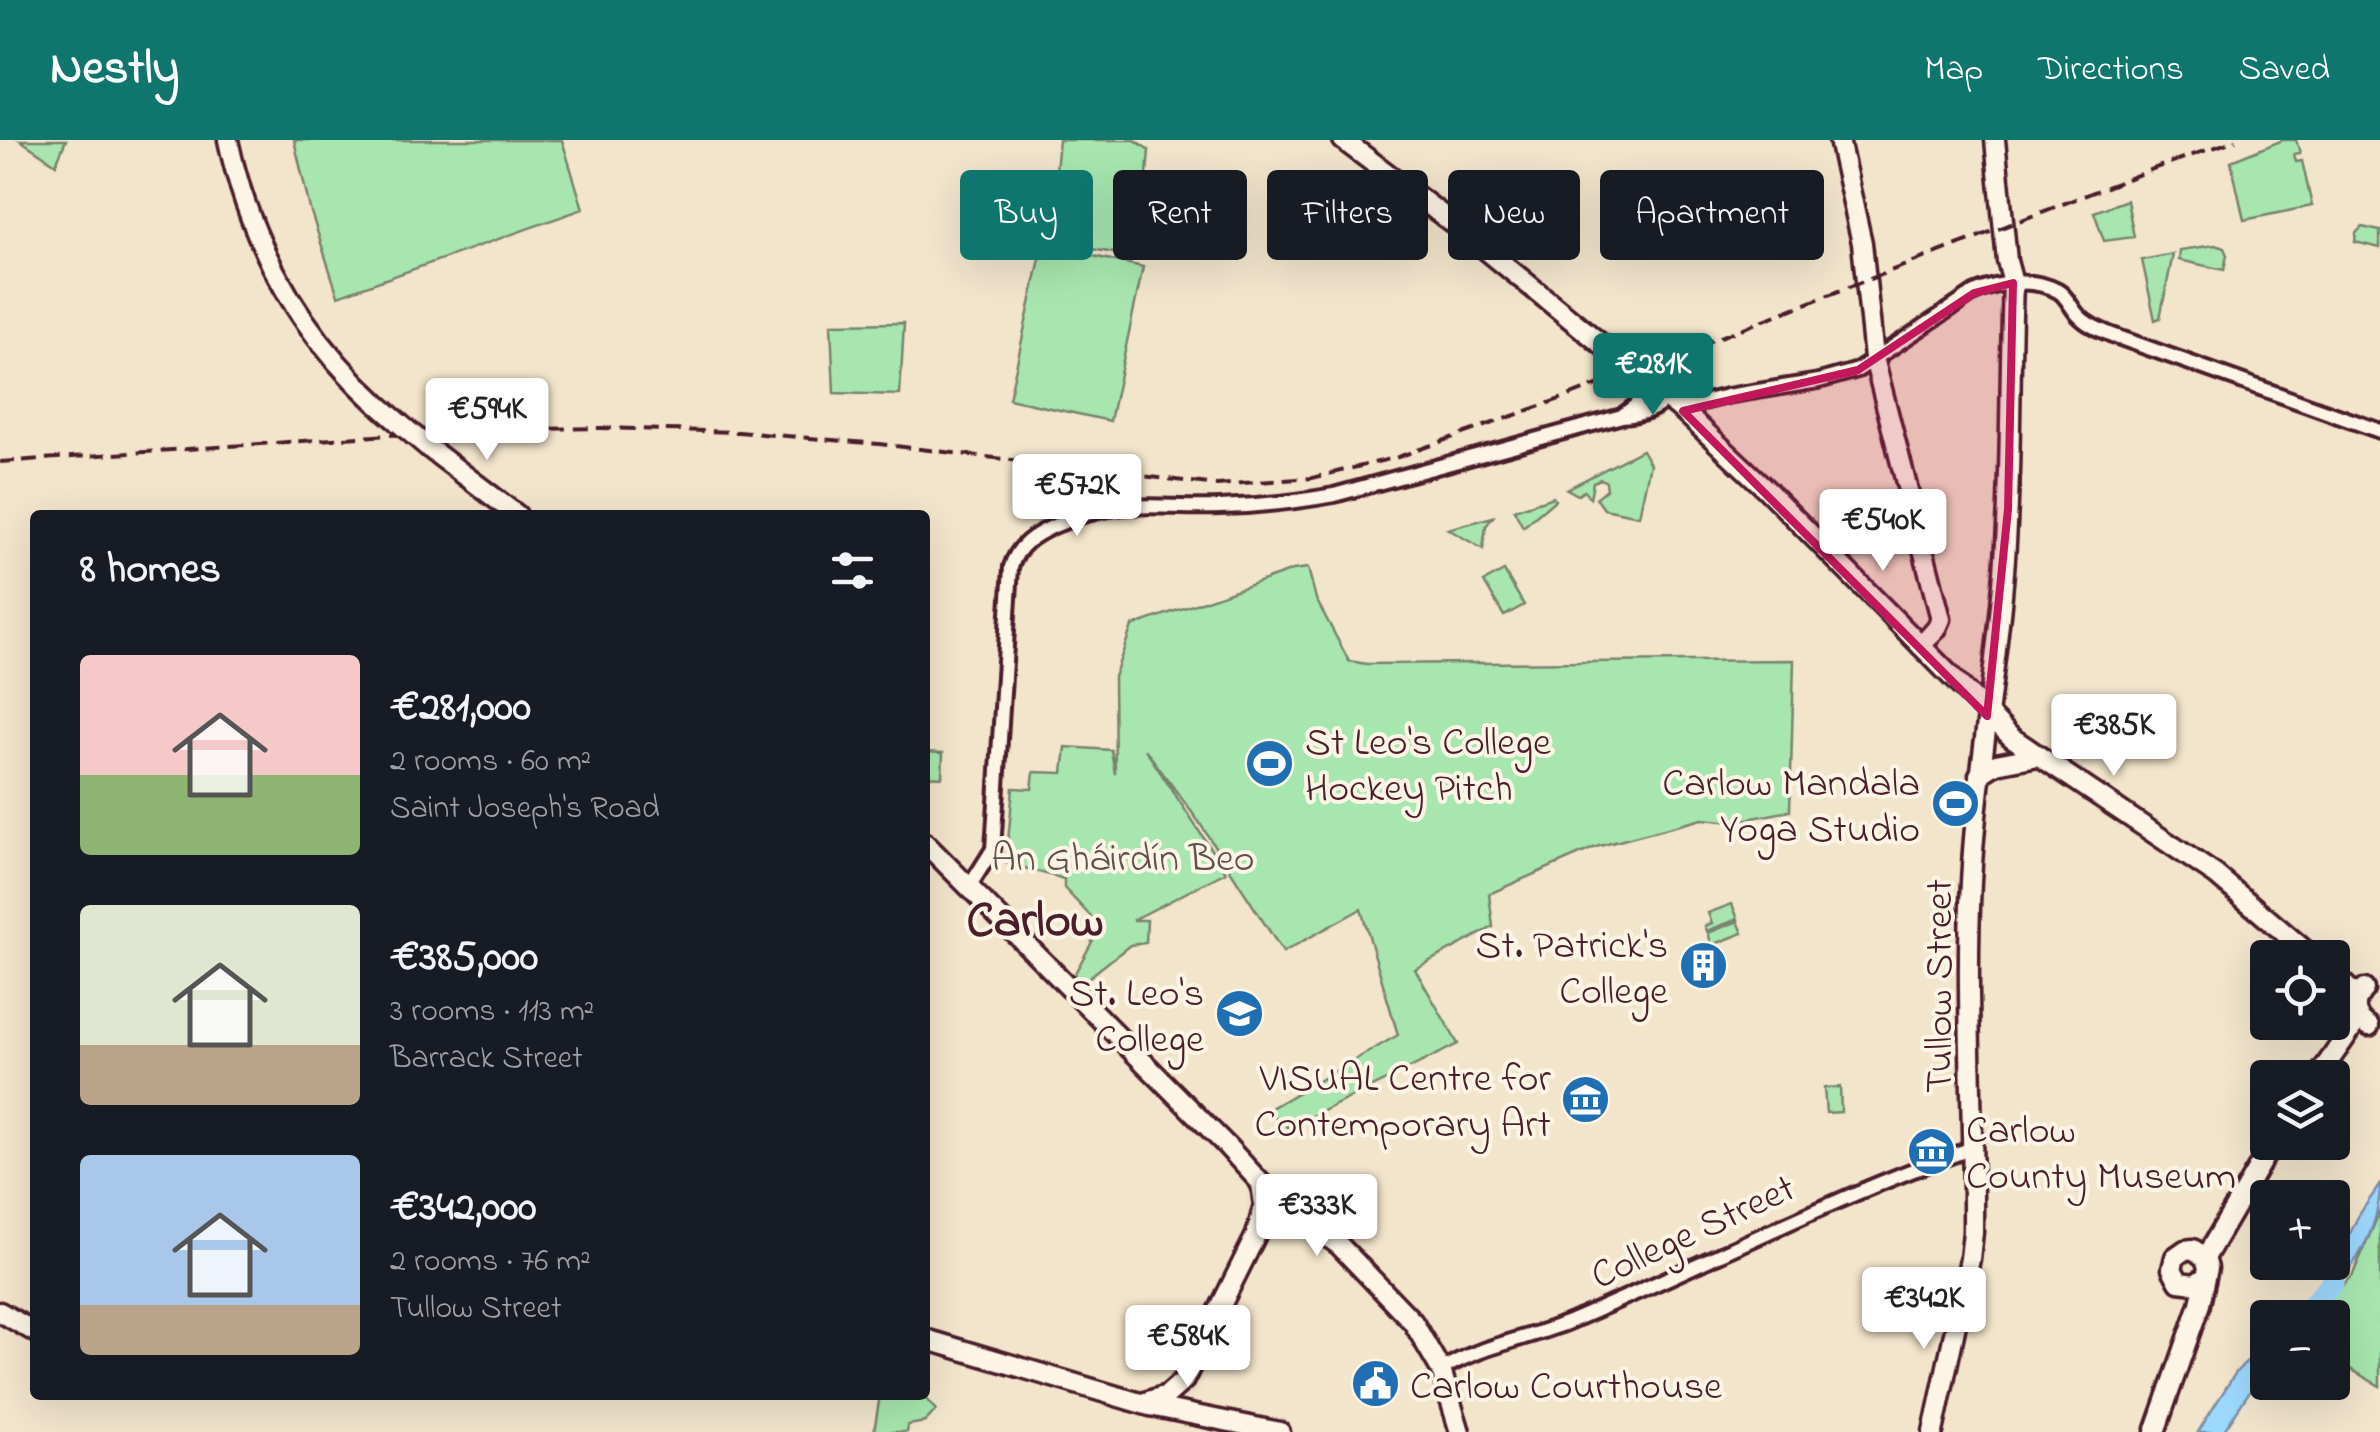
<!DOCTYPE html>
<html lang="en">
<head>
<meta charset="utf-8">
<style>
  body { margin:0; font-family:"Indie Flower",sans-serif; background:#242831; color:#f1f3f6; height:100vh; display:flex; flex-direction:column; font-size:38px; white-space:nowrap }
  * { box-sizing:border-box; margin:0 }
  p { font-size:32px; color:#9ea1a6 }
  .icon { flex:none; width:55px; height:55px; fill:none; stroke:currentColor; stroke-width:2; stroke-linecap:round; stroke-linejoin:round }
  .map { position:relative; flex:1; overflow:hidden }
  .sheet { position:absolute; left:30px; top:370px; width:900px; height:890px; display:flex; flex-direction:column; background:#171b24; border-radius:10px; box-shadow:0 10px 40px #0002 }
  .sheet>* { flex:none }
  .banner { position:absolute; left:960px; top:30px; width:950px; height:90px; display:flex; gap:20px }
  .buttons { position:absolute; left:2250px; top:800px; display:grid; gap:20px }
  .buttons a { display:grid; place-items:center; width:100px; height:100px; border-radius:10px; background:#171b24; box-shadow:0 10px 40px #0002; font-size:50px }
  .price { position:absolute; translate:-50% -85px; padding:0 22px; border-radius:10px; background:#fff; color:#222; font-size:32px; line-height:65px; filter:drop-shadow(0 2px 5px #0008) }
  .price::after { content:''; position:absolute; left:50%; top:60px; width:30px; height:22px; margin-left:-15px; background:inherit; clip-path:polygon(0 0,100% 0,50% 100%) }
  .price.active { background:#0f766e; color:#fff }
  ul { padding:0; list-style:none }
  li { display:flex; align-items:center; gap:30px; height:250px; padding:0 50px }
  li span { display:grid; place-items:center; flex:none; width:280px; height:200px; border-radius:10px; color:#555 }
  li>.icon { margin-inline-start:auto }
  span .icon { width:120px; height:120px; fill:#fffc; stroke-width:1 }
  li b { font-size:42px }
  h2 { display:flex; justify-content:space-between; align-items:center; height:120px; padding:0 50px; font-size:42px }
  .chip { padding:0 35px; border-radius:10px; background:#171b24; box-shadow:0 10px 40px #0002; font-size:35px; line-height:90px }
  .chip.active { background:#0f766e; color:#fff }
  header { display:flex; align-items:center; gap:60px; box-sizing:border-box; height:140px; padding:0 50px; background:#0f766e; color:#fff }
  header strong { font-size:48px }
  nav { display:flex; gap:55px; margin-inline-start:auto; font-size:35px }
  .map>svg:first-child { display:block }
  .green { fill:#a7e7af; stroke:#78836d; stroke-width:2.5 }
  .water { fill:#9dd9fe; stroke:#7c8faa; stroke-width:2.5 }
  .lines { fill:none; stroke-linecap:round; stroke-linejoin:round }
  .river { stroke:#9dd9fe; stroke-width:22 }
  .minor-casing { stroke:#4a1f2b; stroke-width:20 }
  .major-casing { stroke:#4a1f2b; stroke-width:25 }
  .minor { stroke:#fcf5e5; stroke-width:12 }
  .major { stroke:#fcf5e5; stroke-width:18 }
  .rail { stroke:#4a1f2b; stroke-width:4; stroke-dasharray:15 8; stroke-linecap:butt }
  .major-bridge-casing { stroke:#4a1f2b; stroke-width:25; stroke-linecap:butt }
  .major-bridge { stroke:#fcf5e5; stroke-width:18 }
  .marked { fill:#c2185b; fill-opacity:0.2; stroke:#c2185b; stroke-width:8; stroke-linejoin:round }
  .labels { text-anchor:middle; stroke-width:8; stroke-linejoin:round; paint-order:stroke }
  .poi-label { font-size:40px; fill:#4a1f2b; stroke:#fcf5e5; text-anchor:end }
  .park-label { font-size:40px; fill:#61514c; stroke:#fcf5e5 }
  .street-label { font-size:40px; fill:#4a1f2b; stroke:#fcf5e5 }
  .district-label { font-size:50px; font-weight:bold; fill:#4a1f2b; stroke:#fcf5e5 }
</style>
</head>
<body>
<header>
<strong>Nestly</strong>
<nav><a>Map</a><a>Directions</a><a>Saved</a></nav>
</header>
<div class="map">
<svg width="2380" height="1292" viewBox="0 0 2380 1292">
  <rect width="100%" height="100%" fill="#f3e5cc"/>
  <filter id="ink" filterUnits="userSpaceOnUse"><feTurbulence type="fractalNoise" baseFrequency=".01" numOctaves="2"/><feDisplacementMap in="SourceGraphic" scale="20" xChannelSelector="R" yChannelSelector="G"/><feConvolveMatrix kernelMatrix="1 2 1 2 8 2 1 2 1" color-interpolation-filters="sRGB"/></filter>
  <g filter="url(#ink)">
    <g class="green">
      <polygon points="20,0 66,0 56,24"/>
      <polygon points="294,0 562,0 583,69 338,156 310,69"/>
      <polygon points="1059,0 1135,0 1149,10 1140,118 1045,100 1051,83"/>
      <polygon points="2283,0 2296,0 2300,13 2294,14 2296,22 2302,21 2312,66 2244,80 2231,21"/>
      <polygon points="2127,60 2134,97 2104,101 2094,72"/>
      <polygon points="2362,87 2380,91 2380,108 2355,102 2356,93"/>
      <polygon points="1043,105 1143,127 1110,281 1009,259"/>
      <polygon points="2215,105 2224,108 2227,115 2224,130 2179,120 2180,110"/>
      <polygon points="2173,114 2160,178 2155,180 2142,120"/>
      <polygon points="904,183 900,255 834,253 831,184"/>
      <polygon points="1642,310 1650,324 1639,376 1604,369 1596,358 1607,349 1606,342 1601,339 1593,342 1590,358 1584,351 1578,355 1567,349"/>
      <polygon points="1553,357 1555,360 1523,387 1514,370"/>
      <polygon points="1493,377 1486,386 1483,409 1448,389"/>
      <polygon points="1308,428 1316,459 1349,521 1367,524 1794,520 1790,671 1732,682 1702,679 1596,707 1489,754 1493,787 1415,829 1458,904 1289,988 1266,971 1398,895 1361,769 1283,812 1199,682 1145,609 1226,732 1133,780 1147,780 1146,803 1130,805 1073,850 1068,846 1098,791 1093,779 1064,748 1064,739 1006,723 1013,648 1032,649 1034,632 1063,633 1066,607 1111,610 1115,634 1114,537 1132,486 1293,430"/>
      <polygon points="1504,431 1524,465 1504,476 1484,442"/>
      <polygon points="925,612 943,613 942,637 925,636"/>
      <polygon points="1732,764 1738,779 1707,791 1705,786 1712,783 1708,773"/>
      <polygon points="1738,781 1743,793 1712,805 1708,793"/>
      <polygon points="1840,947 1841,972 1826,973 1824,948"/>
      <polygon points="2380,1071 2380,1246 2333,1219 2332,1178 2313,1177 2353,1134"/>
      <polygon points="880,1255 922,1255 936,1270 925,1282 908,1285 907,1292 874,1292"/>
    </g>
    <g class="water">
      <path d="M2380,1044C2380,1093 2351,1130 2321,1166L2310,1156C2332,1132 2343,1108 2357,1079C2363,1067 2373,1056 2380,1044Z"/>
      <polygon points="2267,1201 2267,1225 2223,1292 2198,1292 2236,1232"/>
    </g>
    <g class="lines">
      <polyline class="river" points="2301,1178 2333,1142"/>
      <defs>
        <g id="minor">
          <path d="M1683,271L1691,265L1727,256L1819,241L1858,230L1974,153C1999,142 2033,137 2058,151C2067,156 2071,168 2078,175C2087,185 2100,190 2112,195L2380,291"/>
          <polyline points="1624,274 1636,265 1644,242"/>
          <path d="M969,747L993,709L1011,427C1017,406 1034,395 1054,386C1120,357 1153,369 1220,367C1258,366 1296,362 1334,355L1622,276C1638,275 1655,271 1666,259"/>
          <path d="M1441,1230C1479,1206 1527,1199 1569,1182C1704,1125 1832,1057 1970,1009"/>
        </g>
        <g id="major">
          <path d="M228,0C252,114 310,209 399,283"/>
          <polyline points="1343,0 1458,87 1683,271 1766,349 2011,597 2216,735 2314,818"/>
          <polyline points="1839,0 1862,103 1874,218 1941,479 1937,488 1921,506"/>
          <polyline points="429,308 517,375"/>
          <polyline points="1979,635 1996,624 2038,616"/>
          <polyline points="925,703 1225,1004 1272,1055 1285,1075 1306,1082 1339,1105 1413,1182 1441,1230 1460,1292"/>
          <polyline points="2332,833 2358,857"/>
          <path d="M2364,849C2352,862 2353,877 2369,886"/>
          <polyline points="2317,938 2359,878"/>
          <polyline points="2205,1118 2273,1002"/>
          <polyline points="0,1172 35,1192"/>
          <polyline points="925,1199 1150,1266 1280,1292"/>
          <polyline points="1142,1263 1167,1255 1184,1240 1256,1095 1264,1065 1261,1044"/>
          <path d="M1933,1292L1970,1119L1973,1092C1974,975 1965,859 1971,742C1976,645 1993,551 2002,455C2012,352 2009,247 2013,143L2007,121L1995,0"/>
          <polyline points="2155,1292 2200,1164 2208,1128 2205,1118 2193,1109 2185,1110 2175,1117 2172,1129 2179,1142 2195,1144 2205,1137"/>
        </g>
      </defs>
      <use href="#minor" class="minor-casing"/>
      <use href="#major" class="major-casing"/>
      <use href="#minor" class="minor"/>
      <use href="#major" class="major"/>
      <polyline class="rail" points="0,322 461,290 601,288 739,292 879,304 1217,345 1312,338 1398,317 1571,255 2158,27 2236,0"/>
      <defs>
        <polyline id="major-bridge" points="399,283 429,308"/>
      </defs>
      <use href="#major-bridge" class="major-bridge-casing"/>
      <use href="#major-bridge" class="major-bridge"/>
    </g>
  </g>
  <path class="marked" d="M2013,143L2008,369L1987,576L1683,271L1858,230L1974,153Z"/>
  <defs>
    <symbol id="stadium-disc" viewBox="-11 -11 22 22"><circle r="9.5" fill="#1f6fb2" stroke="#fcf5e5"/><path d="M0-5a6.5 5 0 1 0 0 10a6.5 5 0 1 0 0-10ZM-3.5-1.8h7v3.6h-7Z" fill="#fff"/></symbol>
    <symbol id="building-disc" viewBox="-11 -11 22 22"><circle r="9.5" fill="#1f6fb2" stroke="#fcf5e5"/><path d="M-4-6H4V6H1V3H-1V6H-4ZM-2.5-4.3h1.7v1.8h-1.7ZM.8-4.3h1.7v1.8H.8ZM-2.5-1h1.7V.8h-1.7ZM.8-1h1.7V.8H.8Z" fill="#fff"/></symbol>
    <symbol id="school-disc" viewBox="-11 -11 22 22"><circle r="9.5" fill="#1f6fb2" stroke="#fcf5e5"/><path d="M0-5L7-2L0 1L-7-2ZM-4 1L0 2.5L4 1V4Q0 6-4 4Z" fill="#fff"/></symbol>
    <symbol id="museum-disc" viewBox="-11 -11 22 22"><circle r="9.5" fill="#1f6fb2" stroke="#fcf5e5"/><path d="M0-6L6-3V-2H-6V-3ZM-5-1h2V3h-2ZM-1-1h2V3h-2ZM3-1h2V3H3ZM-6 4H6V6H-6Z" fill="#fff"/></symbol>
    <symbol id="civic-disc" viewBox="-11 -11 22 22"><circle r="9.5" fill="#1f6fb2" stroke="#fcf5e5"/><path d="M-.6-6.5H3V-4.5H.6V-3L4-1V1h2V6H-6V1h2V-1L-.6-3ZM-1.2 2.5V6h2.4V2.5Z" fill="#fff"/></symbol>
  </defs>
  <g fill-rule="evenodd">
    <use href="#stadium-disc" x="1242" y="596" width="55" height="55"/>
    <use href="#stadium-disc" x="1928" y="636" width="55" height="55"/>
    <use href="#building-disc" x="1676" y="798" width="55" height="55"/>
    <use href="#school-disc" x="1212" y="846" width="55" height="55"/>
    <use href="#museum-disc" x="1558" y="932" width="55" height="55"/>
    <use href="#museum-disc" x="1904" y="984" width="55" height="55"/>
    <use href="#civic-disc" x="1348" y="1216" width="55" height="55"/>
  </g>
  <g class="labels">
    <g class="poi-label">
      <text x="1305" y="614" text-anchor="start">St Leo's College<tspan x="1305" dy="46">Hockey Pitch</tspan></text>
      <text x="1920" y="655">Carlow Mandala<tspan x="1920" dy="46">Yoga Studio</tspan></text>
      <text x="1668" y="817">St. Patrick's<tspan x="1668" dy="46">College</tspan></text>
      <text x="1204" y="865">St. Leo's<tspan x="1204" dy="46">College</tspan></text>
      <text x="1551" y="950">VISUAL Centre for<tspan x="1551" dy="46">Contemporary Art</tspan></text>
      <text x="1966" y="1002" text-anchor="start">Carlow<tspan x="1966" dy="46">County Museum</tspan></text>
      <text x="1410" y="1258" text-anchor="start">Carlow Courthouse</text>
    </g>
    <g class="park-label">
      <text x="1123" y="730">An Gháirdín Beo</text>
    </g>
    <g class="street-label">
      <text transform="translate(1937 846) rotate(-90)" y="14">Tullow Street</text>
      <text transform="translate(1692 1090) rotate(-25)" y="14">College Street</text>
    </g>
    <g class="district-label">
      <text x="1035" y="795">Carlow</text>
    </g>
  </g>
</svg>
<div class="buttons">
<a><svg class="icon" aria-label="locate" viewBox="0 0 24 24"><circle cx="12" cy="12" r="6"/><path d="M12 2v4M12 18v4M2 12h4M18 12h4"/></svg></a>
<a><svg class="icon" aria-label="layers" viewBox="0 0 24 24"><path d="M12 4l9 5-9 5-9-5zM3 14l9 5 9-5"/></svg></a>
<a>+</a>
<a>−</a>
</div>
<b class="price active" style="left:1653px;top:278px">€281K</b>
<b class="price" style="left:487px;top:323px">€594K</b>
<b class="price" style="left:1077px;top:399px">€572K</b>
<b class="price" style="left:1883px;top:434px">€540K</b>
<b class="price" style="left:2114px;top:639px">€385K</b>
<b class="price" style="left:1317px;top:1119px">€333K</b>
<b class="price" style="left:1924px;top:1212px">€342K</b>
<b class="price" style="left:1188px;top:1250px">€584K</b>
<div class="banner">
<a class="chip active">Buy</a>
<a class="chip">Rent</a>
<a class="chip">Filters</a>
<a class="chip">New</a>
<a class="chip">Apartment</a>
</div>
<section class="sheet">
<h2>8 homes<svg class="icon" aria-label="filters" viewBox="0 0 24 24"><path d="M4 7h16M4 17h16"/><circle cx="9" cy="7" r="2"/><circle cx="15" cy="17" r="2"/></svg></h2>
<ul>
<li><span style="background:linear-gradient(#f6c9c9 60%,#8fb573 0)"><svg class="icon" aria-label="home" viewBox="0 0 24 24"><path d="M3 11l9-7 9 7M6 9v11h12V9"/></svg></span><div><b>€281,000</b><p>2 rooms · 60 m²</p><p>Saint Joseph's Road</p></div></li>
<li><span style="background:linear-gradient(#dfe7d0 70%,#b9a48a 0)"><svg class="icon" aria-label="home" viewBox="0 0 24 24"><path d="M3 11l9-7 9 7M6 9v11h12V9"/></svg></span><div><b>€385,000</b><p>3 rooms · 113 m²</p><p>Barrack Street</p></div></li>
<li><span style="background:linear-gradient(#a9c7e8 75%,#b9a48a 0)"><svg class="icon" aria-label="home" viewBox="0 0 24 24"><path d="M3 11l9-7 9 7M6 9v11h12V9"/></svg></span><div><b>€342,000</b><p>2 rooms · 76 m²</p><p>Tullow Street</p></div></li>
</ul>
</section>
</div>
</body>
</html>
